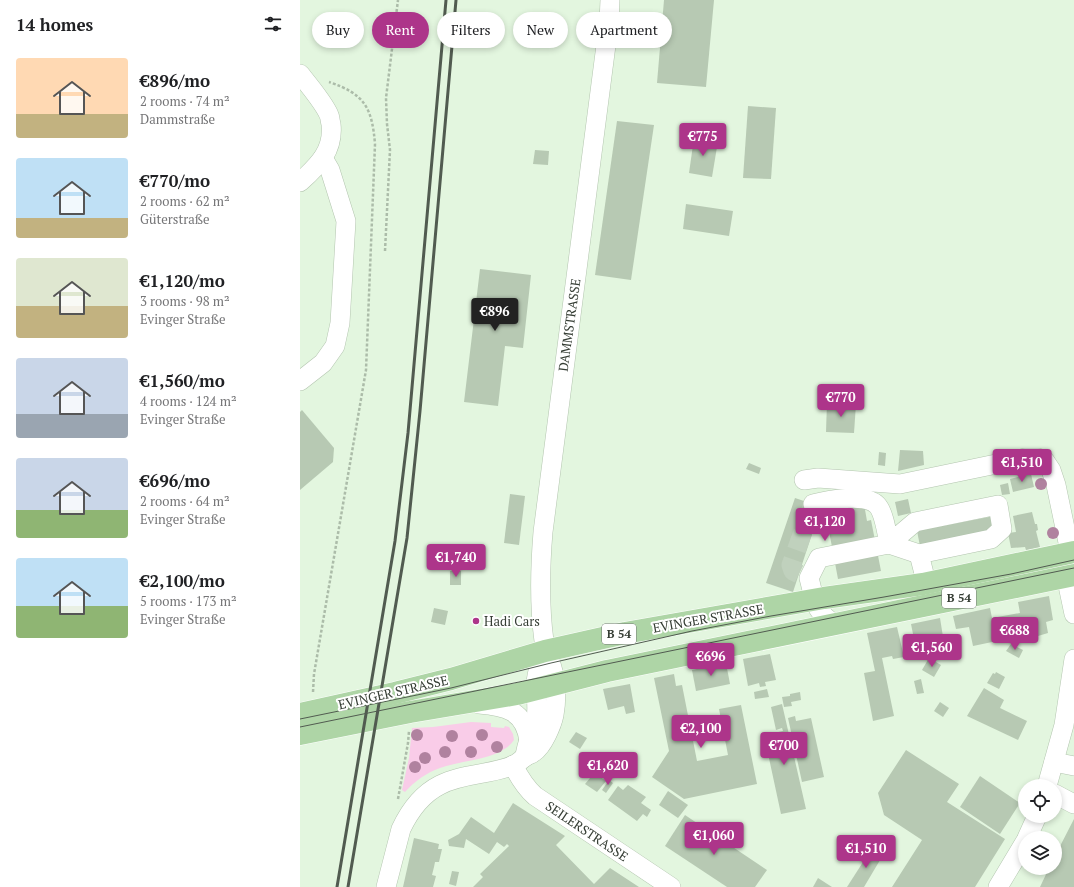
<!DOCTYPE html>
<html lang="en">
<head>
<meta charset="utf-8">
<style>
  body { margin:0; font-family:"PT Serif",serif; background:#f2f2f2; color:#202124; height:100vh; display:flex; flex-direction:column; font-size:15px; white-space:nowrap }
  * { box-sizing:border-box; margin:0 }
  p { font-size:13px; color:#757577 }
  .icon { flex:none; width:22px; height:22px; fill:none; stroke:currentColor; stroke-width:2; stroke-linecap:round; stroke-linejoin:round }
  .map { position:relative; flex:1; overflow:hidden }
  .side { display:flex; flex-direction:column; background:#fff; width:300px }
  .side>* { flex:none }
  .hud { position:absolute; left:12px; top:12px; width:380px; height:36px; display:flex; gap:8px }
  .controls { position:absolute; left:718px; top:779px; display:grid; gap:8px }
  .controls a { display:grid; place-items:center; width:44px; height:44px; border-radius:50%; background:#fff; box-shadow:0 2px 6px #0003; font-size:20px }
  .price { position:absolute; translate:-50% -34px; padding:0 9px; border-radius:4px; background:#ad358a; color:#fff; font-size:13px; line-height:26px; filter:drop-shadow(0 1px 2px #0008) }
  .price::after { content:''; position:absolute; left:50%; top:24px; width:12px; height:9px; margin-left:-6px; background:inherit; clip-path:polygon(0 0,100% 0,50% 100%) }
  .price.active { background:#222; color:#fff }
  ul { padding:0; list-style:none }
  li { display:flex; align-items:center; gap:12px; height:100px; padding:0 16px }
  li span { display:grid; place-items:center; flex:none; width:112px; height:80px; border-radius:4px; color:#555 }
  li>.icon { margin-inline-start:auto }
  span .icon { width:48px; height:48px; fill:#fffc; stroke-width:1 }
  li b { font-size:17px }
  h2 { display:flex; justify-content:space-between; align-items:center; height:48px; padding:0 16px; font-size:17px }
  .tag { padding:0 14px; border-radius:18px; background:#fff; box-shadow:0 2px 6px #0003; font-size:14px; line-height:36px }
  .tag.active { background:#ad358a; color:#fff }
  main { display:flex; flex:1; min-height:0 }
  .map>svg:first-child { display:block }
  .green { fill:#f9cce8 }
  .building { fill:#b7c9b3 }
  .lines { fill:none; stroke-linecap:round; stroke-linejoin:round }
  .minor-tunnel { stroke:#c0d1bd; stroke-width:19; stroke-dasharray:19 10; stroke-linecap:butt }
  .minor-casing { stroke:#b3c5af; stroke-width:20 }
  .major-casing { stroke:#fff; stroke-width:23 }
  .path { stroke:#acbca9; stroke-width:2.5; stroke-dasharray:3 2; stroke-linecap:butt }
  .minor { stroke:#fff; stroke-width:19 }
  .major { stroke:#aed5a6; stroke-width:22 }
  .tram { stroke:#515b50; stroke-width:1 }
  .rail { stroke:#515b50; stroke-width:3 }
  .tree { fill:#b0829f }
  .poi-dot { fill:#ad358a; stroke:#fff; stroke-width:1.5 }
  .labels { text-anchor:middle; stroke-width:4; stroke-linejoin:round; paint-order:stroke }
  .shield { fill:#fff; stroke:#727872; stroke-width:1 }
  .shield-label { font-size:12px; font-weight:bold; fill:#363e35 }
  .street-label { font-size:13px; fill:#363e35; stroke:#fff }
  .poi-label { font-size:13px; fill:#363e35; stroke:#fff; text-anchor:start }
</style>
</head>
<body>
<main>
<section class="side">
<h2>14 homes<svg class="icon" aria-label="filters" viewBox="0 0 24 24"><path d="M4 7h16M4 17h16"/><circle cx="9" cy="7" r="2"/><circle cx="15" cy="17" r="2"/></svg></h2>
<ul>
<li><span style="background:linear-gradient(#ffd9b3 70%,#c2b280 0)"><svg class="icon" aria-label="home" viewBox="0 0 24 24"><path d="M3 11l9-7 9 7M6 9v11h12V9"/></svg></span><div><b>€896/mo</b><p>2 rooms · 74 m²</p><p>Dammstraße</p></div></li>
<li><span style="background:linear-gradient(#bfe0f5 75%,#c2b280 0)"><svg class="icon" aria-label="home" viewBox="0 0 24 24"><path d="M3 11l9-7 9 7M6 9v11h12V9"/></svg></span><div><b>€770/mo</b><p>2 rooms · 62 m²</p><p>Güterstraße</p></div></li>
<li><span style="background:linear-gradient(#dfe7d0 60%,#c2b280 0)"><svg class="icon" aria-label="home" viewBox="0 0 24 24"><path d="M3 11l9-7 9 7M6 9v11h12V9"/></svg></span><div><b>€1,120/mo</b><p>3 rooms · 98 m²</p><p>Evinger Straße</p></div></li>
<li><span style="background:linear-gradient(#c9d6e8 70%,#9aa5b1 0)"><svg class="icon" aria-label="home" viewBox="0 0 24 24"><path d="M3 11l9-7 9 7M6 9v11h12V9"/></svg></span><div><b>€1,560/mo</b><p>4 rooms · 124 m²</p><p>Evinger Straße</p></div></li>
<li><span style="background:linear-gradient(#c9d6e8 65%,#8fb573 0)"><svg class="icon" aria-label="home" viewBox="0 0 24 24"><path d="M3 11l9-7 9 7M6 9v11h12V9"/></svg></span><div><b>€696/mo</b><p>2 rooms · 64 m²</p><p>Evinger Straße</p></div></li>
<li><span style="background:linear-gradient(#bfe0f5 60%,#8fb573 0)"><svg class="icon" aria-label="home" viewBox="0 0 24 24"><path d="M3 11l9-7 9 7M6 9v11h12V9"/></svg></span><div><b>€2,100/mo</b><p>5 rooms · 173 m²</p><p>Evinger Straße</p></div></li>
</ul>
</section>
<div class="map">
<svg width="774" height="887" viewBox="0 0 774 887">
  <rect width="100%" height="100%" fill="#e3f6df"/>
  <path class="green" d="M171,722L191,723V727L204,728L205,726L209,727L213,734L214,740C201,760 162,760 140,768C126,773 115,781 105,792L102,790L109,758L112,728L133,727Z"/>
  <g class="building">
    <polygon points="364,0 414,0 406,87 357,83"/>
    <polygon points="448,106 476,108 471,179 443,178"/>
    <polygon points="317,121 354,125 331,280 295,275"/>
    <polygon points="394,138 418,141 412,177 389,173"/>
    <polygon points="235,150 249,151 248,165 233,164"/>
    <polygon points="386,204 433,211 429,236 383,229"/>
    <polygon points="180,269 231,275 223,348 205,346 198,406 164,402"/>
    <polygon points="527,402 556,404 554,433 526,432"/>
    <polygon points="2,410 34,448 33,462 0,490 0,412"/>
    <polygon points="600,450 623,451 624,465 598,471"/>
    <polygon points="579,452 586,453 585,466 578,465"/>
    <polygon points="449,463 461,468 459,474 446,469"/>
    <polygon points="731,474 734,487 713,492 710,479"/>
    <polygon points="708,483 710,494 702,495 700,485"/>
    <polygon points="210,494 225,496 219,545 204,543"/>
    <polygon points="495,498 522,507 564,504 567,521 571,520 581,571 538,579 529,531 512,534 493,592 466,583"/>
    <polygon points="608,499 611,513 598,516 595,502"/>
    <polygon points="732,512 735,524 737,524 738,530 736,531 740,547 726,550 725,547 711,548 708,533 716,532 713,516"/>
    <polygon points="694,516 697,530 620,546 617,531"/>
    <rect x="150" y="571" width="11" height="14"/>
    <polygon points="749,596 753,620 746,622 748,633 738,636 735,624 695,634 697,641 673,646 669,627 656,629 653,616 690,608 692,618 720,613 718,602"/>
    <polygon points="134,608 148,611 145,625 131,622"/>
    <polygon points="640,618 644,643 637,644 637,647 628,649 629,656 618,659 611,624"/>
    <polygon points="597,627 604,657 593,659 592,656 582,658 594,716 573,721 564,673 575,671 567,633"/>
    <polygon points="711,644 723,650 719,658 706,651"/>
    <polygon points="470,654 476,680 465,682 466,686 460,687 459,683 448,686 443,659"/>
    <polygon points="629,658 641,665 634,677 622,670"/>
    <polygon points="426,663 430,684 396,691 392,670"/>
    <polygon points="696,672 705,677 699,689 687,683 693,673 695,674"/>
    <polygon points="374,674 376,686 382,685 397,761 428,755 419,709 441,705 457,784 384,799 352,777 369,751 354,678"/>
    <polygon points="621,679 624,693 617,694 614,681"/>
    <polygon points="330,684 335,712 326,714 324,706 308,710 303,689"/>
    <polygon points="684,688 704,700 700,708 727,721 718,740 667,716"/>
    <polygon points="467,689 469,697 455,699 454,692"/>
    <polygon points="500,692 501,700 491,702 492,706 484,707 482,697 490,696 490,694"/>
    <polygon points="640,702 649,708 643,717 634,711"/>
    <polygon points="482,704 506,809 481,814 464,735 483,731 482,728 476,730 471,707"/>
    <polygon points="495,716 496,721 511,718 524,777 502,782 488,718"/>
    <polygon points="276,732 287,738 280,749 269,742"/>
    <polygon points="606,750 659,784 647,802 705,839 675,887 592,887 622,840 584,815 578,793"/>
    <polygon points="293,767 301,773 299,776 306,781 297,792 285,784 290,778 287,776"/>
    <polygon points="680,776 720,803 700,834 660,807"/>
    <polygon points="309,780 313,783 306,793 302,790"/>
    <polygon points="328,785 346,797 341,803 351,810 347,817 343,814 337,821 308,800 318,786 323,790"/>
    <polygon points="368,791 388,805 378,818 359,805"/>
    <polygon points="213,803 265,836 256,845 294,884 310,868 339,887 173,887 183,877 180,874 209,846 207,844 204,847 197,842 189,854 166,839 164,848 149,846 148,840 159,834 171,817 194,833"/>
    <polygon points="385,815 467,870 455,887 427,887 365,846"/>
    <polygon points="774,819 774,887 740,887 749,868 755,868 755,856"/>
    <polygon points="114,838 139,844 138,849 142,849 139,862 135,862 134,867 132,875 136,876 133,887 103,887"/>
    <polygon points="572,848 583,855 564,887 547,887"/>
    <polygon points="152,871 159,872 156,886 149,884"/>
    <polygon points="518,878 532,887 513,887"/>
  </g>
  <g class="lines">
    <polyline class="minor-tunnel" points="499,574 493,571 491,565 513,504"/>
    <defs>
      <g id="minor">
        <path d="M0,74C8,84 24,103 29,115C30,117 30,121 31,124C34,150 19,165 0,182"/>
        <polyline points="0,381 23,363 35,346 40,323 46,221 30,170 23,158"/>
        <polyline points="504,480 518,478 600,484 725,458 738,458 745,461 751,470 756,485 774,571"/>
        <path d="M513,504C528,500 565,493 577,505C584,512 587,534 589,544L615,522L698,505L702,529L691,539L619,554L589,544L519,558L509,578C515,600 514,612 536,625"/>
        <polyline points="619,554 630,597"/>
        <polyline points="766,576 774,614"/>
        <path d="M179,704C206,706 225,711 229,741"/>
        <path d="M225,757C226,743 233,732 236,718C238,708 236,700 236,690C235,679 240,661 245,651"/>
        <polyline points="754,762 774,766"/>
        <path d="M213,765C219,777 225,787 235,796L371,887"/>
        <polyline points="747,786 764,725 774,659"/>
        <polyline points="755,794 774,804"/>
        <polyline points="727,838 737,816"/>
        <path d="M86,887L101,829C110,810 122,794 140,785C163,773 191,775 214,765C218,763 222,759 226,756C229,755 232,754 234,752C243,746 252,725 254,715C257,698 256,680 251,664C249,655 245,651 244,641C239,604 240,568 243,532L309,22L310,0"/>
        <polyline points="698,887 725,842"/>
      </g>
      <g id="major">
        <polyline points="0,714 95,693 151,679 245,651 325,633 524,598 623,584 774,552"/>
        <polyline points="0,734 110,712 217,694 307,671 774,575"/>
      </g>
    </defs>
    <use href="#minor" class="minor-casing"/>
    <use href="#major" class="major-casing"/>
    <g class="path">
      <polyline points="85,251 90,150 87,124 86,98 98,0"/>
      <path d="M13,692L14,674L66,370L75,144C72,108 65,94 29,82"/>
      <polyline points="98,799 108,743 109,731"/>
    </g>
    <use href="#minor" class="minor"/>
    <use href="#major" class="major"/>
    <g class="tram">
      <polyline points="0,719 151,688 251,663 392,631 471,616 584,597 711,574 774,560"/>
      <polyline points="0,727 774,568"/>
    </g>
    <g class="rail">
      <polyline points="37,887 95,541 108,433 146,0"/>
      <polyline points="48,887 107,538 120,411 156,0"/>
    </g>
  </g>
  <g class="tree">
    <circle cx="741" cy="484" r="6"/>
    <circle cx="753" cy="533" r="6"/>
    <circle cx="117" cy="735" r="6"/>
    <circle cx="182" cy="735" r="6"/>
    <circle cx="152" cy="736" r="6"/>
    <circle cx="197" cy="747" r="6"/>
    <circle cx="145" cy="752" r="6"/>
    <circle cx="171" cy="752" r="6"/>
    <circle cx="125" cy="758" r="6"/>
    <circle cx="115" cy="767" r="6"/>
  </g>
  <circle class="poi-dot" cx="176" cy="621" r="4"/>
  <g class="labels">
    <g class="shield">
      <rect x="642" y="588" width="34" height="20" rx="3"/>
      <rect x="302" y="624" width="34" height="20" rx="3"/>
    </g>
    <g class="shield-label">
      <text x="659" y="602">B 54</text>
      <text x="319" y="638">B 54</text>
    </g>
    <g class="street-label">
      <text transform="translate(269 325) rotate(-82)" y="5">DAMMSTRASSE</text>
      <text transform="translate(408 618) rotate(-10)" y="5">EVINGER STRASSE</text>
      <text transform="translate(93 692) rotate(-13)" y="5">EVINGER STRASSE</text>
      <text transform="translate(287 831) rotate(34)" y="5">SEILERSTRASSE</text>
    </g>
    <g class="poi-label">
      <text x="184" y="626">Hadi Cars</text>
    </g>
  </g>
</svg>
<div class="controls">
<a><svg class="icon" aria-label="locate" viewBox="0 0 24 24"><circle cx="12" cy="12" r="6"/><path d="M12 2v4M12 18v4M2 12h4M18 12h4"/></svg></a>
<a><svg class="icon" aria-label="layers" viewBox="0 0 24 24"><path d="M12 4l9 5-9 5-9-5zM3 14l9 5 9-5"/></svg></a>
</div>
<b class="price" style="left:403px;top:157px">€775</b>
<b class="price active" style="left:195px;top:332px">€896</b>
<b class="price" style="left:541px;top:418px">€770</b>
<b class="price" style="left:722px;top:483px">€1,510</b>
<b class="price" style="left:525px;top:542px">€1,120</b>
<b class="price" style="left:156px;top:578px">€1,740</b>
<b class="price" style="left:715px;top:651px">€688</b>
<b class="price" style="left:632px;top:668px">€1,560</b>
<b class="price" style="left:411px;top:677px">€696</b>
<b class="price" style="left:401px;top:749px">€2,100</b>
<b class="price" style="left:484px;top:766px">€700</b>
<b class="price" style="left:308px;top:786px">€1,620</b>
<b class="price" style="left:414px;top:856px">€1,060</b>
<b class="price" style="left:566px;top:869px">€1,510</b>
<div class="hud">
<a class="tag">Buy</a>
<a class="tag active">Rent</a>
<a class="tag">Filters</a>
<a class="tag">New</a>
<a class="tag">Apartment</a>
</div>
</div>
</main>
</body>
</html>
